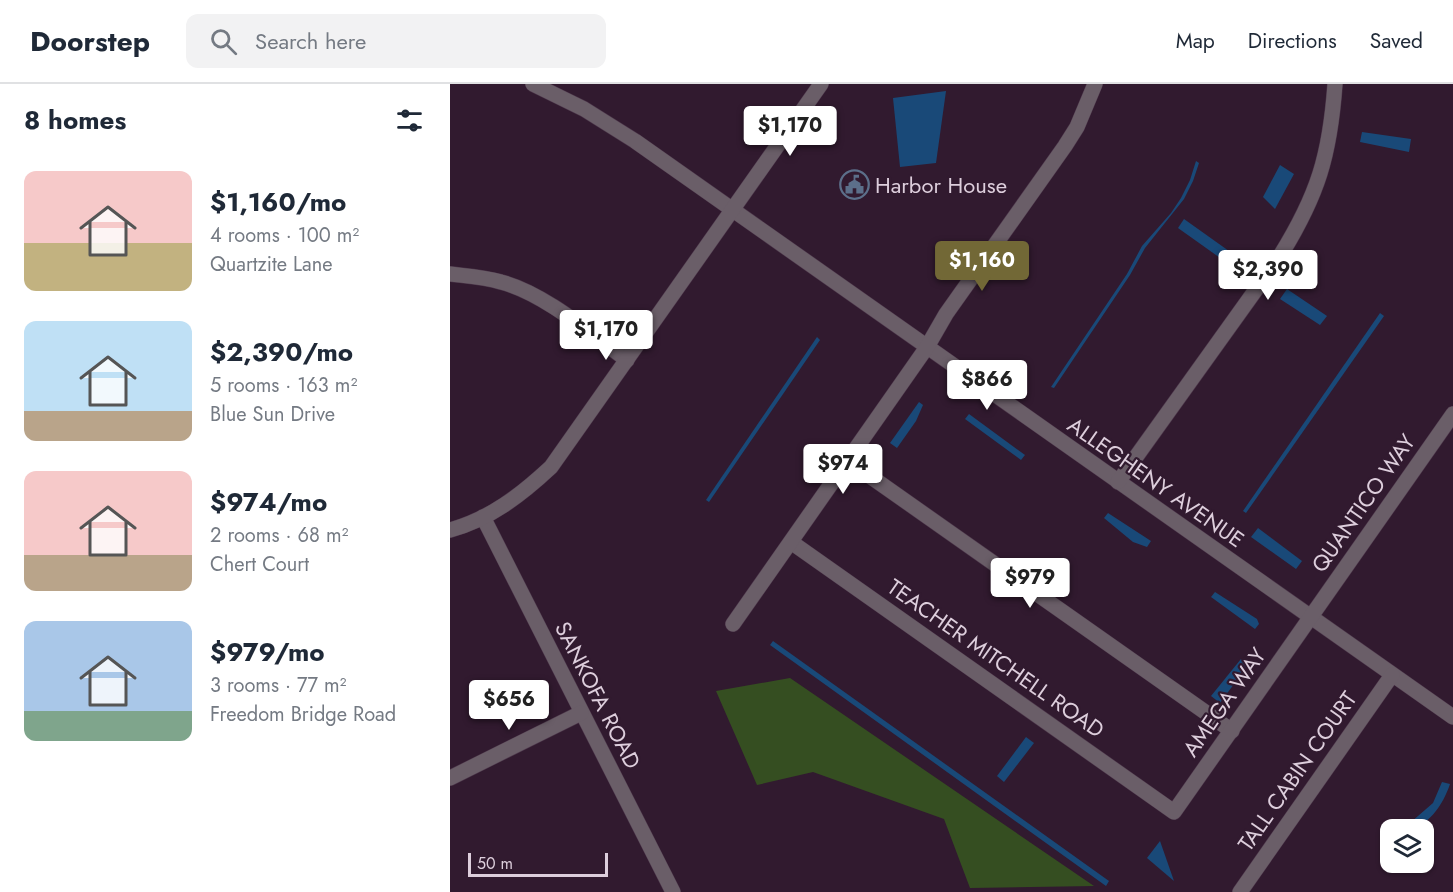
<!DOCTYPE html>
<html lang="en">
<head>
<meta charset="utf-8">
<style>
  body { margin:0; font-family:Jost,sans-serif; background:#f2f2f3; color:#1f2937; height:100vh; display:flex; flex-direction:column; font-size:22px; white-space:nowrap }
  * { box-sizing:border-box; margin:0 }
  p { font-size:20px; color:#747a83 }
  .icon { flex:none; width:33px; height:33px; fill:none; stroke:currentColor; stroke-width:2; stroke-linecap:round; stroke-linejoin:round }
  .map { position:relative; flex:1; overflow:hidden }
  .panel { display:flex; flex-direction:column; background:#fff; width:450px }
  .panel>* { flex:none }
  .buttons { position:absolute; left:930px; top:735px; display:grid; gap:12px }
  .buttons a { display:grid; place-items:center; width:54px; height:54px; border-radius:12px; background:#fff; box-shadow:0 2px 4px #0004; font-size:30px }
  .scale { position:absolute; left:18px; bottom:15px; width:140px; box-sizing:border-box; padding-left:6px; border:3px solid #ddcedc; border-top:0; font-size:16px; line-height:21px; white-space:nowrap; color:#ddcedc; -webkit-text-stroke:4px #311a2f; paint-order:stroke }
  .price { position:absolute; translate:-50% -51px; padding:0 14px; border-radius:6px; background:#fff; color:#222; font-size:20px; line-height:39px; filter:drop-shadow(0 2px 3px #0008) }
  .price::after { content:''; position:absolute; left:50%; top:36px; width:18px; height:14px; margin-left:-9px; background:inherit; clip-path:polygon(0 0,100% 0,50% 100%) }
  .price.current { background:#726836; color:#fff }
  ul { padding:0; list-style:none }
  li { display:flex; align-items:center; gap:18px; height:150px; padding:0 24px }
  li span { display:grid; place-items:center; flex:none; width:168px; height:120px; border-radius:12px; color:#555 }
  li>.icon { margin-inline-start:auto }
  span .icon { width:72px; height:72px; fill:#fffc; stroke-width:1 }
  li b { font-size:26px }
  h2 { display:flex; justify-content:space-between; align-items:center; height:72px; padding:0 24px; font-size:26px }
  header { display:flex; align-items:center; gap:36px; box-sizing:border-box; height:84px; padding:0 30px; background:#fff; border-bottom:2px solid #e0e1e3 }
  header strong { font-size:28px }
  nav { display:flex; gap:33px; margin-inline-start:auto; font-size:21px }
  .search { width:420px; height:54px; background:#f2f2f3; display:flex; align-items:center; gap:15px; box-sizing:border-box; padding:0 21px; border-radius:12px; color:#747a83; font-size:22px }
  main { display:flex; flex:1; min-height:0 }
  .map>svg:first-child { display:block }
  .green { fill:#354e21 }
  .water { fill:#194978 }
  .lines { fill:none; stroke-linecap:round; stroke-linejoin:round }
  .minor-casing { stroke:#4d374b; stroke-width:16 }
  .minor { stroke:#6a5e68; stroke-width:15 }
  .labels { text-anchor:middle; stroke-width:4.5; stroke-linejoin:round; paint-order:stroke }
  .poi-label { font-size:22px; fill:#ddcedc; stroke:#311a2f; text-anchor:start }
  .street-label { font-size:22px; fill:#ddcedc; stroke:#311a2f }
</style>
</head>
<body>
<header>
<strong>Doorstep</strong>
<div class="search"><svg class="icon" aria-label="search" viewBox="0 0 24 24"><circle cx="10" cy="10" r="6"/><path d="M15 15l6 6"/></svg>Search here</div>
<nav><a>Map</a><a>Directions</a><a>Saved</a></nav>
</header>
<main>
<section class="panel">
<h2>8 homes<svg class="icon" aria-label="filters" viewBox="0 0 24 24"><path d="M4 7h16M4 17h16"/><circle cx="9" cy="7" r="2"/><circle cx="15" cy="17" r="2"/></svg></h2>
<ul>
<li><span style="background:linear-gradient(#f6c9c9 60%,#c2b280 0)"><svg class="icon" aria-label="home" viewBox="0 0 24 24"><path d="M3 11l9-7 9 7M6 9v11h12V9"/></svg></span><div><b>$1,160/mo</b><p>4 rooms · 100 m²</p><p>Quartzite Lane</p></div></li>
<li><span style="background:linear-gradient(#bfe0f5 75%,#b9a48a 0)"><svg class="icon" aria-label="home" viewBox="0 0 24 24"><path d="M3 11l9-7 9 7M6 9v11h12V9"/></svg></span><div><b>$2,390/mo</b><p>5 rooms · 163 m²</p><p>Blue Sun Drive</p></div></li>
<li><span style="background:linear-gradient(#f6c9c9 70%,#b9a48a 0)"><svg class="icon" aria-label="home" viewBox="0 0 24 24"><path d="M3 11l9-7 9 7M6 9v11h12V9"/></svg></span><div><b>$974/mo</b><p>2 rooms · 68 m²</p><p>Chert Court</p></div></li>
<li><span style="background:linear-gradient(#a9c7e8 75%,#7fa58c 0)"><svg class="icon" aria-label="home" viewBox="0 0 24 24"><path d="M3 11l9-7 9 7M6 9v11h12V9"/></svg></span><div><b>$979/mo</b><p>3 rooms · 77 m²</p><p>Freedom Bridge Road</p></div></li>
</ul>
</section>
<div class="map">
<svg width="1003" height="808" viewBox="0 0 1003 808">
  <rect width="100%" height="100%" fill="#311a2f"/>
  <polygon class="green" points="340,594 644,802 520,804 494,735 363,688 307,701 266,607"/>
  <g class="water">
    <polygon points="496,7 486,79 450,83 443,14"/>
    <polygon points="912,48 961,55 959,68 910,58"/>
    <polygon points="746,77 749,79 743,97 734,115 695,164 680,191 604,304 601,303 677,190 692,162 721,129 731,114 740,96"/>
    <polygon points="830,81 844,90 825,125 813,113"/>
    <polygon points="734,135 793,177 787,186 728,144"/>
    <polygon points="837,205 877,232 870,241 830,215"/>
    <polygon points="930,229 934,232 796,429 793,427"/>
    <polygon points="367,253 370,256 259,418 256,416"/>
    <polygon points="469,318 473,321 466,337 447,364 440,359"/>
    <polygon points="519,330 575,371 571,376 515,335"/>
    <polygon points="658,429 701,457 697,463 683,458 654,434"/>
    <polygon points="808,444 852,477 846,485 801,453"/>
    <polygon points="765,508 807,535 809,540 805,545 761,513"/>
    <polygon points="323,557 659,797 656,802 320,561"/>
    <polygon points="791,575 798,581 770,619 761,612"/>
    <polygon points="576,653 584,659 554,698 547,692"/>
    <path d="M992,698L1000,700C993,721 977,746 953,745L983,719Z"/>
    <polygon points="710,757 724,797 697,774"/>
  </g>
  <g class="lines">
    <defs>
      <g id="minor">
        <polyline points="83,0 134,25 185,57 1003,633"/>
        <path d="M0,190C17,192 34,193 51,198C94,209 141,250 177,276"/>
        <polyline points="397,376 782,647"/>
        <path d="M668,398L830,172C868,111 880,71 885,0"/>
        <polyline points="33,433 223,808"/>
        <path d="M0,446C40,435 71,411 101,383L371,0"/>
        <polyline points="341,458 724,728 1003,330"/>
        <polyline points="283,540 477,263 496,230 615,62 627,43 645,0"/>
        <polyline points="0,694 131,629"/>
        <polyline points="790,808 942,591"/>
      </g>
    </defs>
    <use href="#minor" class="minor-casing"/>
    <use href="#minor" class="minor"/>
  </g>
  <defs>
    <symbol id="civic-ring" viewBox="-11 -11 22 22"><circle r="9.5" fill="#311a2f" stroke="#5c6f8a" stroke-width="1.5"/><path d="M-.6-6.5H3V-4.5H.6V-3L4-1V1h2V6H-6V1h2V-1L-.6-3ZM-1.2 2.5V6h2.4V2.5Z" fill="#5c6f8a"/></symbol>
  </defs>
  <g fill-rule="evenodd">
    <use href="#civic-ring" x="388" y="84" width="33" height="33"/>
  </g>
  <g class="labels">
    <g class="poi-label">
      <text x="425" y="109">Harbor House</text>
    </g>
    <g class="street-label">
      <text transform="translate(706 398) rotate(35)" y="8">ALLEGHENY AVENUE</text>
      <text transform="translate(913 419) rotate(-55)" y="8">QUANTICO WAY</text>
      <text transform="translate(546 574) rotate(35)" y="8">TEACHER MITCHELL ROAD</text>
      <text transform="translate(148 611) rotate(63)" y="8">SANKOFA ROAD</text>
      <text transform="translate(774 618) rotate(-55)" y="8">AMEGA WAY</text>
      <text transform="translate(847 687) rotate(-55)" y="8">TALL CABIN COURT</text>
    </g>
  </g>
</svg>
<div class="buttons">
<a><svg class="icon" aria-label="layers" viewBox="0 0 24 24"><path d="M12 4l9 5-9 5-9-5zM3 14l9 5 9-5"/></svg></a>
</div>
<div class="scale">50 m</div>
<b class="price" style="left:340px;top:73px">$1,170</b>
<b class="price current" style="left:532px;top:208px">$1,160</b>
<b class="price" style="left:818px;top:217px">$2,390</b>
<b class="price" style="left:156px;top:277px">$1,170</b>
<b class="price" style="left:537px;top:327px">$866</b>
<b class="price" style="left:393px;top:411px">$974</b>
<b class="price" style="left:580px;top:525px">$979</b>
<b class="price" style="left:59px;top:647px">$656</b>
</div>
</main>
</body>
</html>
